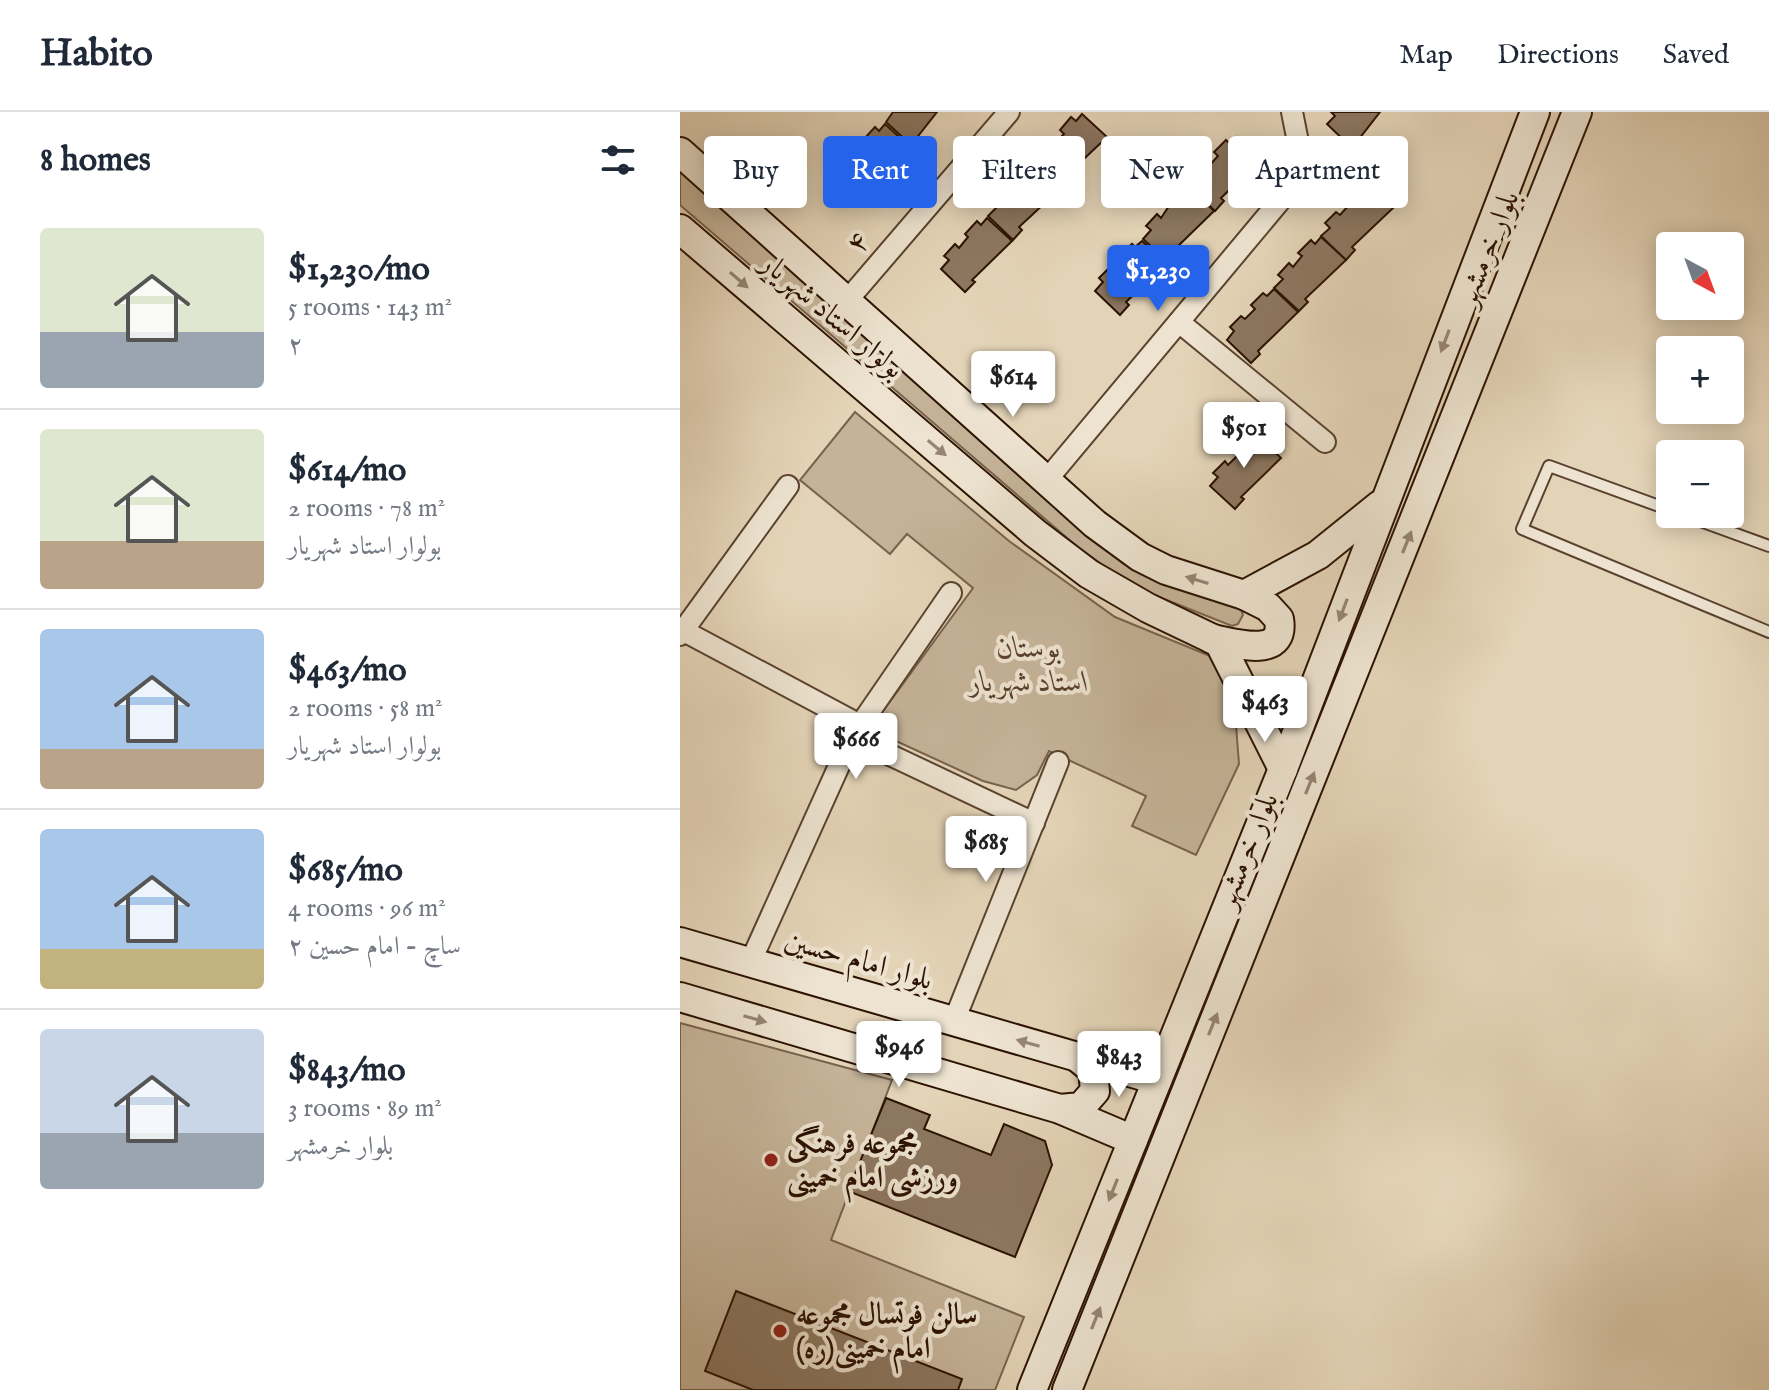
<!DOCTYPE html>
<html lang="en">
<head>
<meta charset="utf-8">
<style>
  body { margin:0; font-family:"IM FELL English",Amiri,serif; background:#f6f6f7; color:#1f2937; height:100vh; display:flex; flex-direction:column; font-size:30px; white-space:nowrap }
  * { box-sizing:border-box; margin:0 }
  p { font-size:26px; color:#747a83 }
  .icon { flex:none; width:44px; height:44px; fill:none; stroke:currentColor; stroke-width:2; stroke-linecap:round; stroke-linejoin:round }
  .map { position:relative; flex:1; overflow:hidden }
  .details { display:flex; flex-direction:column; background:#fff; width:680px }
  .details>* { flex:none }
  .guide { position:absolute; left:24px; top:24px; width:760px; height:72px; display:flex; gap:16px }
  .needle { width:52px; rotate:139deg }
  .controls { position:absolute; left:976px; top:120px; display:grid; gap:16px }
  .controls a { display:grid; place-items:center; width:88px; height:88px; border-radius:8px; background:#fff; box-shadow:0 4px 20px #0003; font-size:40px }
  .price { position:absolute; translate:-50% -68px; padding:0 18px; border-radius:8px; background:#fff; color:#222; font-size:26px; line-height:52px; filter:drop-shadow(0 2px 4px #0008) }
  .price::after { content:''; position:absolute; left:50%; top:48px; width:24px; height:18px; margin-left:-12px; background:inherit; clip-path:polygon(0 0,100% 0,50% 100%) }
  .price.current { background:#2563eb; color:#fff }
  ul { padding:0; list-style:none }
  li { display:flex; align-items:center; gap:24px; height:200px; padding:0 40px }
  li+li { border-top:2px solid #e0e1e3 }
  li span { display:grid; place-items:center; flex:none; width:224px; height:160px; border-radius:8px; color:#555 }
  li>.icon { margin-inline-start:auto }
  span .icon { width:96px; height:96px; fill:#fffc; stroke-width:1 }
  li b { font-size:34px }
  h2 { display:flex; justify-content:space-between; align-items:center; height:96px; padding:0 40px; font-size:34px }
  .tag { padding:0 28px; border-radius:8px; background:#fff; box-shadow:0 4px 20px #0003; font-size:28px; line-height:72px }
  .tag.current { background:#2563eb; color:#fff }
  header { display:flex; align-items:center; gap:48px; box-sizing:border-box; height:112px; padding:0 40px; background:#fff; border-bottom:2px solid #e0e1e3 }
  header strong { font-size:38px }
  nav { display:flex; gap:44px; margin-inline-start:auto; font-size:28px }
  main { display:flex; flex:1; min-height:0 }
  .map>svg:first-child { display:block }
  .green { fill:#c5b398; stroke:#78624d; stroke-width:2 }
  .building { fill:#8c7760; stroke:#2c1202; stroke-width:2 }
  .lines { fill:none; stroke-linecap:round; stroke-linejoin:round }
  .lane-casing { stroke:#5a422f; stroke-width:14 }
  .street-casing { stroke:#5a422f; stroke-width:24 }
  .secondary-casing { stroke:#2c1202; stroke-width:32 }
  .lane { stroke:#ede3d0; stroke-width:10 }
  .street { stroke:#ede3d0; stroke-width:20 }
  .secondary { stroke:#ede3d0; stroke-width:28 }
  .oneway { fill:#968573 }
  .poi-dot { fill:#8f2418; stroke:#ede3d0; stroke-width:3 }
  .labels { text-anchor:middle; stroke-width:8; stroke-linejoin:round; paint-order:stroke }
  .street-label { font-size:30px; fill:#2c1202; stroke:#ede3d0 }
  .park-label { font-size:30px; font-style:italic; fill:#5a422f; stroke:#ede3d0 }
  .poi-label { font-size:30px; font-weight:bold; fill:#2c1202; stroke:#ede3d0; text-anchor:start }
</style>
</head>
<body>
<header>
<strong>Habito</strong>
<nav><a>Map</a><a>Directions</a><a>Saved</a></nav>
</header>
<main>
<section class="details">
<h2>8 homes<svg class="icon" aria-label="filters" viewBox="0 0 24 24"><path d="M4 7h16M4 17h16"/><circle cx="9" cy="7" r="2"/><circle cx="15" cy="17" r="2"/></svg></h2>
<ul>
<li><span style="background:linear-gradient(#dfe7d0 65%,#9aa5b1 0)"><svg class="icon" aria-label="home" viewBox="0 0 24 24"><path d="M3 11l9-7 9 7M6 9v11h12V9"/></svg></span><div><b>$1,230/mo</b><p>5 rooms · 143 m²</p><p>۲</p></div></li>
<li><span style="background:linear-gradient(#dfe7d0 70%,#b9a48a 0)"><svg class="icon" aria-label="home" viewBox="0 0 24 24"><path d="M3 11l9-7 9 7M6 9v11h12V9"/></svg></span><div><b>$614/mo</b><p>2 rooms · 78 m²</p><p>بولوار استاد شهریار</p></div></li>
<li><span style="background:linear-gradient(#a9c7e8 75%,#b9a48a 0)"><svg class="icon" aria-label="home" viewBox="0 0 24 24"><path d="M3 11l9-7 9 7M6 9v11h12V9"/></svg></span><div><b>$463/mo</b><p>2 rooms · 58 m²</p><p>بولوار استاد شهریار</p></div></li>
<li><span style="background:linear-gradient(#a9c7e8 75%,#c2b280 0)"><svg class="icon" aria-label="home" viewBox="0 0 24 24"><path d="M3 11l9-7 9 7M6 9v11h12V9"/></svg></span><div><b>$685/mo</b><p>4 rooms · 96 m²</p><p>ساچ - امام حسین ۲</p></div></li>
<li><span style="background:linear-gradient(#c9d6e8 65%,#9aa5b1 0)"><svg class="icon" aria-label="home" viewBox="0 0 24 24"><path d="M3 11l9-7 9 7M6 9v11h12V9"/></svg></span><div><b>$843/mo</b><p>3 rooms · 89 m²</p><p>بلوار خرمشهر</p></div></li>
</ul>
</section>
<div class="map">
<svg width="1089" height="1278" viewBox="0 0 1089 1278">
  <rect width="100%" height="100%" fill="#e4d4b7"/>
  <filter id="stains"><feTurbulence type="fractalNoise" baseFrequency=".0025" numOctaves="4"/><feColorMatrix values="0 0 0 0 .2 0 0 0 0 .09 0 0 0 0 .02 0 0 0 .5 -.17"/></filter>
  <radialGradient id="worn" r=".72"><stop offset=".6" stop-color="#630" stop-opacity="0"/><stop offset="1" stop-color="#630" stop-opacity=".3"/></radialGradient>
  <g class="green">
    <polygon points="0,59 388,407 444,452 560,495 563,503 558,512 552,514 454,475 400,437 0,93"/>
    <polygon points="175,300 329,429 435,505 535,546 553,574 559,652 516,743 452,714 466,684 369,639 357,663 336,678 303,669 190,617 293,476 227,422 210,442 120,368"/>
    <polygon points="0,911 212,968 151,1128 344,1205 315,1278 0,1278"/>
  </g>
  <g class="building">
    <polygon points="213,0 257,0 231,33 206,10"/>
    <polygon points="651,0 700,0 672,36 647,12 655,4"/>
    <polygon points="402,2 427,25 386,64 389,67 380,76 355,53 363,44 359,40 370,28 374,32 384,22 380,18 391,5 396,9"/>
    <polygon points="205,12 230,35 189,73 193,76 183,86 158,62 167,54 162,50 173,38 177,41 187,31 183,28 195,15 199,19"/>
    <polygon points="557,25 581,47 541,86 544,89 535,99 510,76 518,67 513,62 524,51 528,55 538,44 534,40 546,28 550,32"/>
    <polygon points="355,53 380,77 339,115 342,118 333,128 308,104 316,96 312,92 323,80 327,83 336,73 333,70 344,57 349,61"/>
    <polygon points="688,74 713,96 672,135 675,138 666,148 641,124 650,116 645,111 656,100 660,103 669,93 665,89 678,77 682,81"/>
    <polygon points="510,76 534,99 494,138 497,141 488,150 463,127 471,118 466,114 477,102 481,106 499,79 503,83"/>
    <polygon points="307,106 332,129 292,168 295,170 285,180 261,157 269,148 264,144 275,132 279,136 288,125 285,122 297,109 301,113"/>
    <polygon points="641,125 666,148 625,187 628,190 619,199 594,176 603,167 598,163 609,151 613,155 622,144 618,141 631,128 635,132"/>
    <polygon points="462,129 487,151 446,190 449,193 440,203 415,179 423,170 419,166 430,155 434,158 443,148 439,144 452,132 455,135"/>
    <polygon points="594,177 618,200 578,239 580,242 571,251 547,228 554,219 550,215 561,204 565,207 575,197 571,193 583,181 587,184"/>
    <polygon points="577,323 601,346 561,385 564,387 555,397 530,374 538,365 533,361 545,349 548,353 558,343 554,339 566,326 570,330"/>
    <polygon points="206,986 250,1003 244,1017 311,1043 324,1012 365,1029 372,1053 335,1145 168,1079"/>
    <polygon points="56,1179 282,1267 278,1278 73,1278 25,1259"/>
  </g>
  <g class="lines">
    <defs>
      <g id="lane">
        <polyline points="990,398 869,354 842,417 1089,520"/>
        <polyline points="1001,402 1089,434"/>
      </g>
      <g id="street">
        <polyline points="165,191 329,0"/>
        <polyline points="499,210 645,330"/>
        <polyline points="365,370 624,60 612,0"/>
        <polyline points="2,518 180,613"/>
        <polyline points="0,523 108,374"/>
        <polyline points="172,625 354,711"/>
        <polyline points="70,851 172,625 271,481"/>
        <polyline points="274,909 378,650"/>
      </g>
      <g id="secondary">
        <polyline points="0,40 415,412 460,445 486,458 564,483 638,443 700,393"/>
        <polyline points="0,117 355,421 409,462 468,496 539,530 603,657"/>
        <path d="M532,527C555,531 606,548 599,507L588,495L564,483"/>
        <polyline points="0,830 477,968"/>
        <polyline points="0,885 380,997 453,1028"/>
        <polyline points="380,997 401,995 415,979 413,958 397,945"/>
        <polyline points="352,1278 603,657 855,0"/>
        <polyline points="387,1278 897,0"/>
      </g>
    </defs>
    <use href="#lane" class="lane-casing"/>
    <use href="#street" class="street-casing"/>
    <use href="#secondary" class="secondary-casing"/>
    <use href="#lane" class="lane"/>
    <use href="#street" class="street"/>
    <use href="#secondary" class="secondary"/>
  </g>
  <defs><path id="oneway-solid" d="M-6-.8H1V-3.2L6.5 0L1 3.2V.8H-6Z" transform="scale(2)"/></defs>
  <g class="oneway">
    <use href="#oneway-solid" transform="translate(59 168) rotate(41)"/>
    <use href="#oneway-solid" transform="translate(765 229) rotate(111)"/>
    <use href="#oneway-solid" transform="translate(257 336) rotate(40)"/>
    <use href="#oneway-solid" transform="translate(727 430) rotate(-68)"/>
    <use href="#oneway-solid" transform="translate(517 468) rotate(-163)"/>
    <use href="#oneway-solid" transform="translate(663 498) rotate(111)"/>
    <use href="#oneway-solid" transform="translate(630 671) rotate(-68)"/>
    <use href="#oneway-solid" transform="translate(75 907) rotate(16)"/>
    <use href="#oneway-solid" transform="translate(533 912) rotate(-68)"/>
    <use href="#oneway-solid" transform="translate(348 931) rotate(-164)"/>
    <use href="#oneway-solid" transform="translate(433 1078) rotate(112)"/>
    <use href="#oneway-solid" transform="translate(416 1206) rotate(-68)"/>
  </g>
  <g class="poi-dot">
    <circle cx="91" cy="1048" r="8"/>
    <circle cx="100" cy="1219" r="8"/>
  </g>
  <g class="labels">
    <g class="street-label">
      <text transform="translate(177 130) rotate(-49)" y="10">۴</text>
      <text transform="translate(807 136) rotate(-68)" y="10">بلوار خرمشهر</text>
      <text transform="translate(153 203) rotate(40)" y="10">بولوار استاد شهریار</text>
      <text transform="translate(566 738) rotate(-68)" y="10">بلوار خرمشهر</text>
      <text transform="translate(179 847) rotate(16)" y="10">بلوار امام حسین</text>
    </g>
    <g class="park-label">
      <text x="349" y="545">بوستان<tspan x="349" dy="34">استاد شهریار</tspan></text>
    </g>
    <g class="poi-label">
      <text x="107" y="1041">مجموعه فرهنگی<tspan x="107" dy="34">ورزشی امام خمینی</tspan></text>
      <text x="116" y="1212">سالن فوتسال مجموعه<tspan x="116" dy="34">امام خمینی(ره)</tspan></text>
    </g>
  </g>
  <rect width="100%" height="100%" filter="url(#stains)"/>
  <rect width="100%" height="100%" fill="url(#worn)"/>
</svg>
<div class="controls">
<a><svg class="needle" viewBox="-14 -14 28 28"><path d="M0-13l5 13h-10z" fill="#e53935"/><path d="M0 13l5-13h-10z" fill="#747a83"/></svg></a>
<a>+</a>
<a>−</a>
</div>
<b class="price current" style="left:478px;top:201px">$1,230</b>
<b class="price" style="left:333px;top:307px">$614</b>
<b class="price" style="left:564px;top:358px">$501</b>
<b class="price" style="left:585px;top:632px">$463</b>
<b class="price" style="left:176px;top:669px">$666</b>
<b class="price" style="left:306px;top:772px">$685</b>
<b class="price" style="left:219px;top:977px">$946</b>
<b class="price" style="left:439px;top:987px">$843</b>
<div class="guide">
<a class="tag">Buy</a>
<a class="tag current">Rent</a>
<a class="tag">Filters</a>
<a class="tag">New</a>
<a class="tag">Apartment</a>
</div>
</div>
</main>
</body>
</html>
